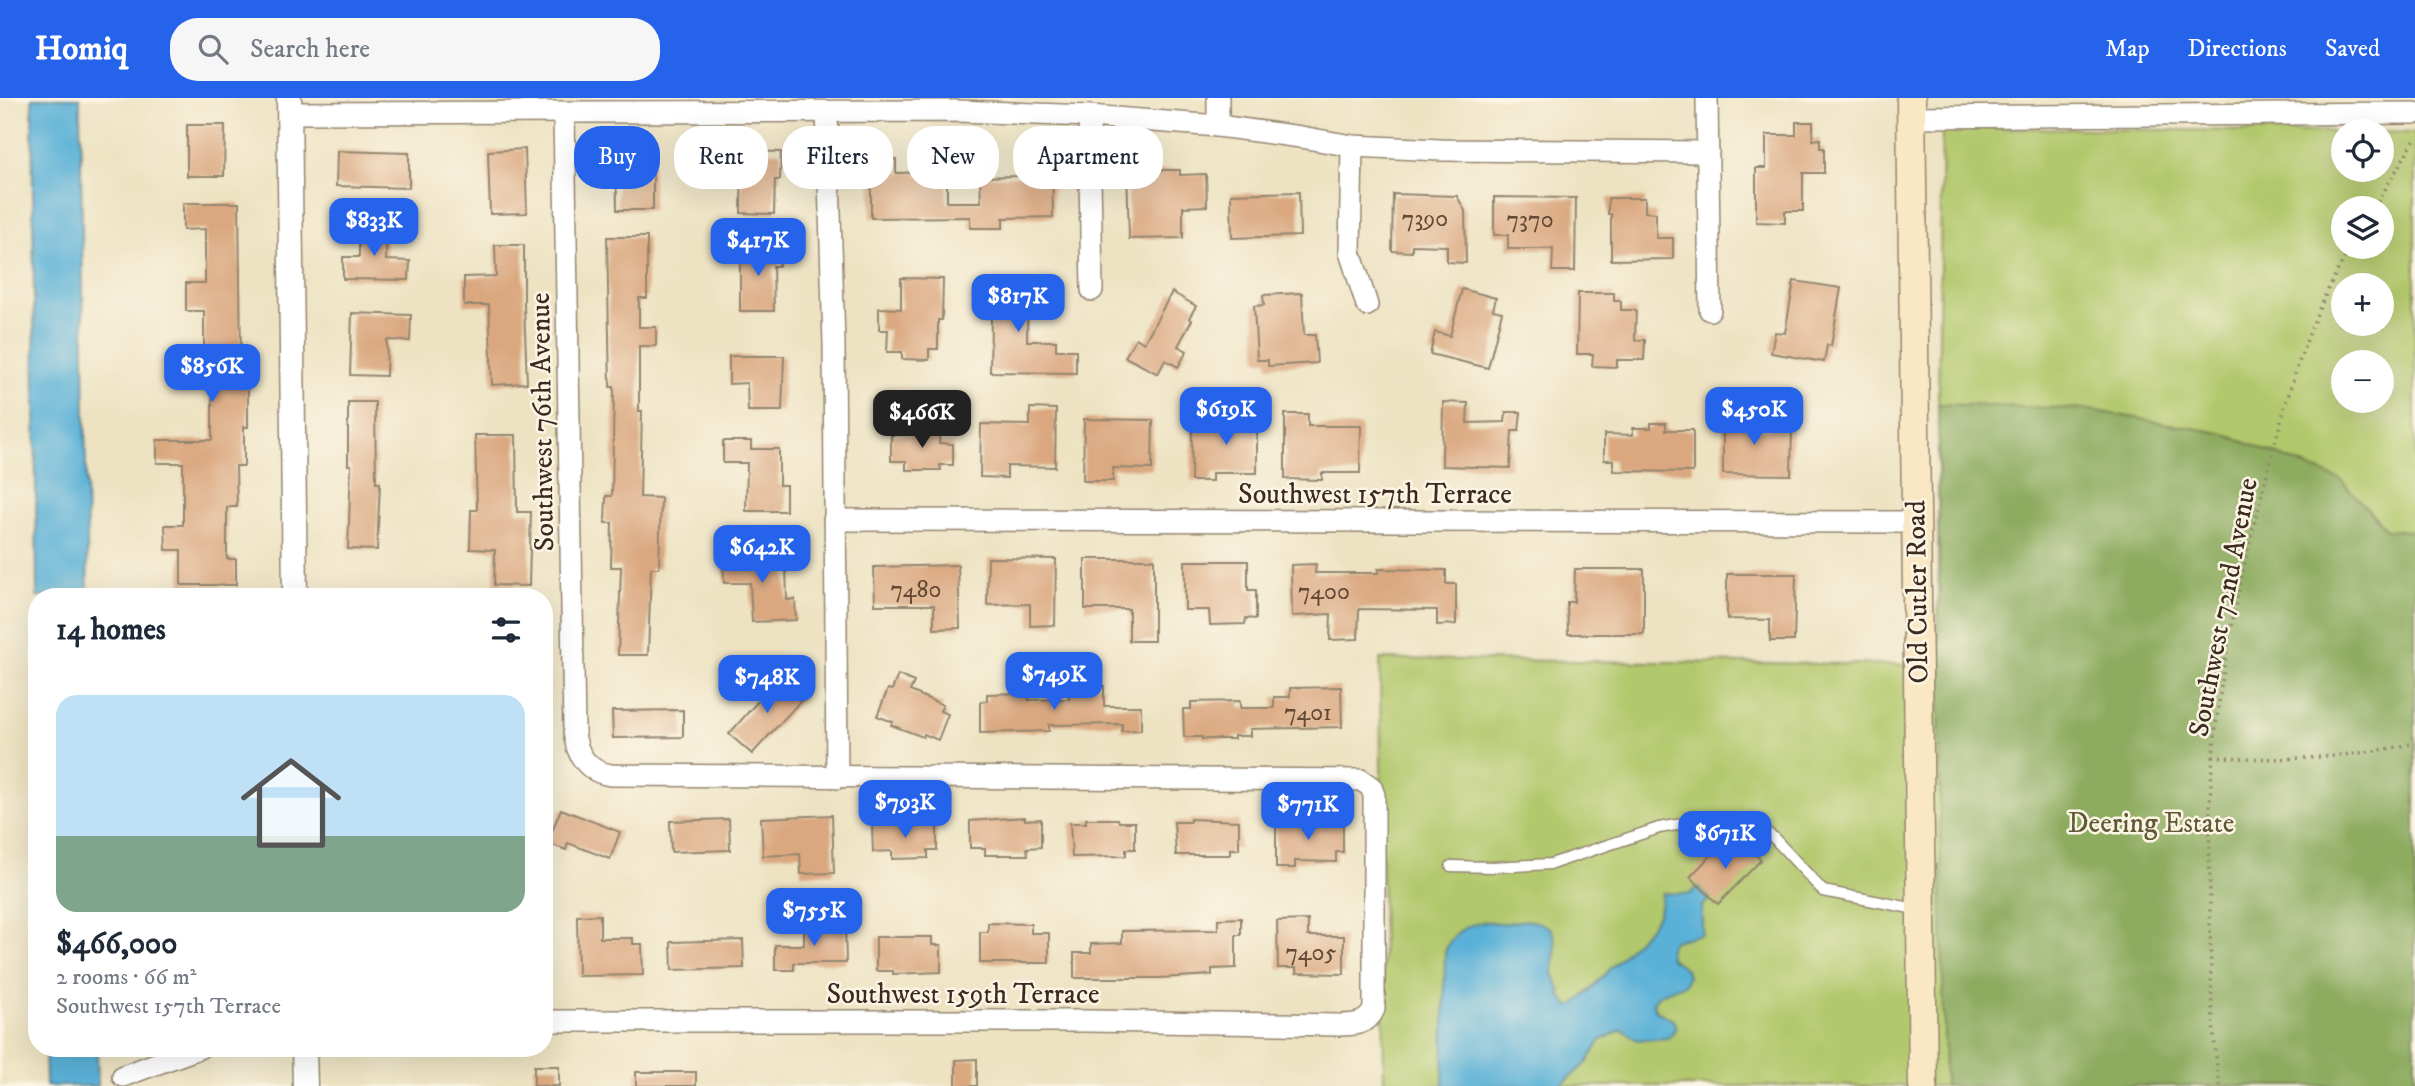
<!DOCTYPE html>
<html lang="en">
<head>
<meta charset="utf-8">
<style>
  body { margin:0; font-family:"IM FELL DW Pica",serif; background:#f6f6f7; color:#1f2937; height:100vh; display:flex; flex-direction:column; font-size:26px; white-space:nowrap }
  * { box-sizing:border-box; margin:0 }
  p { font-size:23px; color:#747a83 }
  .icon { flex:none; width:38px; height:38px; fill:none; stroke:currentColor; stroke-width:2; stroke-linecap:round; stroke-linejoin:round }
  .map { position:relative; flex:1; overflow:hidden }
  .panel { position:absolute; left:28px; top:490px; width:525px; height:469px; display:flex; flex-direction:column; background:#fff; border-radius:28px; box-shadow:0 7px 28px #0002 }
  .panel>* { flex:none }
  .guide { position:absolute; left:574px; top:28px; width:665px; height:63px; display:flex; gap:14px }
  .buttons { position:absolute; left:2331px; top:21px; display:grid; gap:14px }
  .buttons a { display:grid; place-items:center; width:63px; height:63px; border-radius:50%; background:#fff; box-shadow:0 7px 28px #0002; font-size:35px }
  .price { position:absolute; translate:-50% -60px; padding:0 16px; border-radius:14px; background:#2563eb; color:#fff; font-size:23px; line-height:46px; filter:drop-shadow(0 2px 4px #0008) }
  .price::after { content:''; position:absolute; left:50%; top:42px; width:21px; height:16px; margin-left:-10px; background:inherit; clip-path:polygon(0 0,100% 0,50% 100%) }
  .price.current { background:#222; color:#fff }
  ul { padding:0; list-style:none }
  li { display:grid; align-content:center; gap:14px; height:371px; padding:0 28px }
  li+li { border-top:2px solid #e0e1e3 }
  li span { display:grid; place-items:center; height:217px; border-radius:21px; color:#555 }
  li>.icon { margin-inline-start:auto }
  span .icon { width:126px; height:126px; fill:#fffc; stroke-width:1 }
  li b { font-size:30px }
  h2 { display:flex; justify-content:space-between; align-items:center; height:84px; padding:0 28px; font-size:30px }
  .chip { padding:0 24px; border-radius:28px; background:#fff; box-shadow:0 7px 28px #0002; font-size:24px; line-height:63px }
  .chip.current { background:#2563eb; color:#fff }
  header { display:flex; align-items:center; gap:42px; box-sizing:border-box; height:98px; padding:0 35px; background:#2563eb; color:#fff }
  header strong { font-size:33px }
  nav { display:flex; gap:38px; margin-inline-start:auto; font-size:24px }
  .search { width:490px; height:63px; background:#f6f6f7; display:flex; align-items:center; gap:18px; box-sizing:border-box; padding:0 24px; border-radius:28px; color:#747a83; font-size:26px }
  .map>svg:first-child { display:block }
  .green { fill:#b2c86c; stroke:#767945; stroke-width:2; fill-rule:evenodd }
  .forest { fill:#8dac60; stroke:#646b3f; stroke-width:2 }
  .water { fill:#5ab1d7; stroke:#4a6e7a; stroke-width:2 }
  .building { fill:#daa77f }
  .lines { fill:none; stroke-linecap:round; stroke-linejoin:round }
  .service-casing { stroke:#948670; stroke-width:13 }
  .minor-casing { stroke:#948670; stroke-width:24 }
  .tertiary-casing { stroke:#948670; stroke-width:27 }
  .secondary-casing { stroke:#948670; stroke-width:31 }
  .path { stroke:#948670; stroke-width:3.5; stroke-dasharray:2 5; stroke-linecap:butt }
  .service { stroke:#fff; stroke-width:10 }
  .minor { stroke:#fff; stroke-width:21 }
  .tertiary { stroke:#fff; stroke-width:24 }
  .secondary { stroke:#fae7c3; stroke-width:28 }
  .labels { text-anchor:middle; stroke-width:5; stroke-linejoin:round; paint-order:stroke }
  .number-label { font-size:24px; fill:#634936 }
  .street-label { font-size:28px; fill:#3b2a1e; stroke:#fcf5e5 }
  .park-label { font-size:28px; fill:#5f5935; stroke:#fcf5e5 }
</style>
</head>
<body>
<header>
<strong>Homiq</strong>
<div class="search"><svg class="icon" aria-label="search" viewBox="0 0 24 24"><circle cx="10" cy="10" r="6"/><path d="M15 15l6 6"/></svg>Search here</div>
<nav><a>Map</a><a>Directions</a><a>Saved</a></nav>
</header>
<div class="map">
<svg width="2415" height="988" viewBox="0 0 2415 988">
  <rect width="100%" height="100%" fill="#fcf5e5"/>
  <filter id="ink" filterUnits="userSpaceOnUse"><feTurbulence type="fractalNoise" baseFrequency=".0143" numOctaves="2"/><feDisplacementMap in="SourceGraphic" scale="14" xChannelSelector="R" yChannelSelector="G"/><feConvolveMatrix kernelMatrix="1 2 1 2 8 2 1 2 1" color-interpolation-filters="sRGB"/></filter>
  <filter id="wash" filterUnits="userSpaceOnUse"><feTurbulence type="fractalNoise" baseFrequency=".00686" numOctaves="4" result="noise"/><feDisplacementMap in="SourceGraphic" scale="28" xChannelSelector="R" yChannelSelector="G"/><feGaussianBlur stdDeviation="1.57" result="paint"/><feColorMatrix in="noise" values="0 0 0 0 0 0 0 0 0 0 0 0 0 0 0 0 0 1.4 0 .05"/><feComposite in="paint" operator="in"/></filter>
  <g filter="url(#wash)">
    <rect width="100%" height="100%" fill="#ede3c3"/>
    <path class="green" d="M1942,29L2343,34V72H2382V34L2415,35V988H1384L1380,561L1938,567V306ZM2343,110H2382V149H2343ZM2343,187H2382V226H2343ZM2343,264H2382V303H2343Z"/>
    <polygon class="forest" points="1938,306 2084,311 2221,335 2341,382 2387,432 2415,433 2415,988 1945,988 1940,711"/>
    <g class="water">
      <polygon points="32,0 80,0 80,8 88,499 37,499"/>
      <path d="M1697,789L1710,801L1702,808V836L1673,843L1669,850L1670,860L1685,870L1688,878L1685,886L1660,896L1653,904L1656,913L1673,922L1676,930L1668,940L1637,942L1622,931L1600,943L1588,964L1560,988H1443L1445,855C1449,837 1468,825 1486,824C1493,823 1501,827 1508,825C1524,821 1534,821 1550,830C1560,846 1553,856 1553,873C1554,883 1562,889 1561,899L1570,909L1582,900L1652,827L1659,815L1662,795L1690,796Z"/>
      <polygon points="45,950 97,950 98,988 46,988"/>
    </g>
    <g id="blocks">
      <g class="building">
        <polygon points="1796,24 1813,24 1813,42 1820,41 1820,50 1824,50 1824,75 1803,75 1803,113 1785,113 1785,125 1756,124 1756,70 1766,70 1766,37 1796,37"/>
        <polygon points="187,27 225,27 224,78 187,78"/>
        <polygon points="525,51 527,115 490,116 488,53"/>
        <polygon points="337,53 409,55 409,90 336,88"/>
        <polygon points="616,53 653,53 653,112 617,112"/>
        <polygon points="742,53 781,54 780,82 775,82 774,116 741,115"/>
        <polygon points="896,61 896,75 930,74 930,82 947,82 947,104 981,104 980,79 1018,78 1018,71 1029,71 1029,64 1052,64 1053,119 1003,120 1003,130 970,130 970,119 871,120 871,62"/>
        <polygon points="1127,69 1151,69 1151,72 1180,72 1180,77 1206,76 1207,108 1183,109 1183,140 1129,141"/>
        <polygon points="1299,94 1300,138 1232,140 1231,96"/>
        <polygon points="1393,96 1457,98 1465,113 1466,165 1447,164 1447,148 1412,147 1412,154 1392,153"/>
        <polygon points="1494,99 1576,100 1575,173 1552,173 1553,151 1508,151 1508,137 1494,137"/>
        <polygon points="1608,100 1645,100 1645,114 1656,115 1656,140 1673,140 1673,161 1611,162 1611,116 1608,116"/>
        <polygon points="183,105 239,105 241,263 248,263 248,329 244,329 244,368 236,368 237,409 227,409 227,461 236,461 236,487 181,487 181,452 166,452 165,427 183,427 183,365 157,365 157,342 212,342 212,285 171,285 171,263 204,263 204,213 186,213 186,185 205,185 205,131 183,132"/>
        <polygon points="359,127 387,128 386,162 410,163 409,182 343,181 343,159 359,159"/>
        <polygon points="607,139 647,139 647,200 639,200 639,229 656,229 656,248 639,248 639,313 642,313 640,399 661,400 659,470 651,470 648,557 618,557 621,469 611,469 612,425 605,425 606,398 612,398 614,289 610,289"/>
        <polygon points="495,147 524,147 524,207 527,285 492,287 489,207 464,207 464,179 496,178"/>
        <polygon points="743,148 778,148 779,168 773,168 774,213 740,213 740,157 743,157"/>
        <polygon points="901,180 943,181 942,222 938,222 938,251 929,251 929,262 902,261 902,254 887,254 888,232 879,232 879,210 901,211"/>
        <polygon points="1794,183 1841,190 1831,248 1827,247 1824,264 1771,255 1775,234 1785,235"/>
        <polygon points="980,186 1028,186 1027,243 1056,243 1056,252 1076,252 1076,275 990,274 991,220 980,220"/>
        <polygon points="1462,191 1496,200 1493,212 1502,214 1488,270 1430,256 1435,234 1450,238"/>
        <polygon points="1172,194 1196,208 1189,220 1192,222 1178,248 1187,253 1178,269 1165,262 1158,276 1125,259 1136,240 1144,245"/>
        <polygon points="1302,195 1304,237 1315,237 1317,265 1268,268 1268,262 1257,262 1254,208 1264,207 1263,197"/>
        <polygon points="1578,195 1614,195 1614,203 1621,203 1621,212 1636,212 1635,242 1645,242 1644,262 1617,262 1617,269 1592,268 1593,256 1577,256"/>
        <polygon points="352,215 411,217 410,243 387,242 386,278 350,277"/>
        <polygon points="729,258 784,258 782,313 748,313 747,285 729,286"/>
        <polygon points="348,304 375,304 376,385 380,385 377,452 348,451 351,367 348,367"/>
        <polygon points="1443,304 1468,305 1467,325 1505,324 1506,314 1521,314 1519,333 1512,333 1510,370 1442,368"/>
        <polygon points="1234,307 1257,308 1257,375 1212,375 1212,383 1191,383 1192,329 1233,329"/>
        <polygon points="1030,310 1056,311 1055,369 1007,368 1007,380 980,379 981,326 1030,327"/>
        <polygon points="1723,311 1750,311 1749,331 1792,330 1791,377 1723,376"/>
        <polygon points="1285,316 1308,316 1308,328 1361,328 1360,375 1322,375 1322,382 1285,381"/>
        <polygon points="1084,321 1153,322 1152,371 1113,370 1113,383 1083,383"/>
        <polygon points="1651,325 1666,325 1666,332 1693,332 1693,374 1614,373 1614,362 1604,362 1604,336 1633,337 1633,330 1651,330"/>
        <polygon points="919,330 940,331 939,345 953,346 953,367 940,367 941,372 906,372 906,363 891,363 891,337 908,337 912,332"/>
        <polygon points="475,337 516,337 517,414 531,414 529,488 494,487 495,452 470,451 471,412 477,412"/>
        <polygon points="723,343 751,343 751,351 779,351 779,387 786,387 786,413 746,413 747,365 723,365"/>
        <polygon points="776,456 777,468 786,468 787,502 795,501 796,522 752,524 750,485 724,485 723,457"/>
        <polygon points="988,460 1056,461 1055,527 1030,528 1030,506 987,507"/>
        <polygon points="1085,461 1154,461 1154,543 1129,543 1129,511 1085,511"/>
        <polygon points="1185,463 1248,463 1248,492 1256,492 1256,521 1246,520 1245,526 1210,527 1209,512 1185,512"/>
        <polygon points="1316,466 1315,475 1378,475 1378,471 1446,472 1446,486 1456,486 1456,526 1437,527 1437,512 1359,511 1358,541 1330,542 1331,516 1292,518 1291,467"/>
        <polygon points="958,467 960,530 934,531 934,507 875,507 874,469"/>
        <polygon points="1575,471 1644,471 1644,536 1568,536 1567,504 1574,504"/>
        <polygon points="1727,476 1796,476 1794,543 1770,543 1770,522 1727,521"/>
        <polygon points="781,577 805,598 752,656 729,636"/>
        <polygon points="898,577 914,584 910,593 943,607 940,613 948,616 938,642 924,636 923,639 891,627 893,624 877,618 888,591 892,592"/>
        <polygon points="1069,588 1104,588 1104,608 1141,608 1141,632 1122,633 1122,626 1049,627 1049,633 980,635 980,604 987,603 987,596 1029,595 1029,602 1069,601"/>
        <polygon points="1341,589 1342,629 1250,631 1250,638 1234,638 1234,641 1202,641 1202,639 1184,639 1183,611 1191,611 1191,604 1240,603 1240,610 1274,610 1274,599 1290,599 1290,590"/>
        <polygon points="683,612 683,639 613,640 612,613"/>
        <polygon points="561,711 620,734 610,761 568,745 566,752 547,745"/>
        <polygon points="832,717 834,775 801,776 800,756 763,758 761,720"/>
        <polygon points="1025,719 1025,722 1041,721 1041,749 1027,750 1028,757 985,757 985,750 970,750 970,723"/>
        <polygon points="729,721 730,752 671,754 670,723"/>
        <polygon points="1086,721 1118,721 1119,724 1135,724 1135,751 1126,751 1126,758 1072,759 1070,725 1086,725"/>
        <polygon points="1190,721 1239,723 1239,751 1230,751 1230,757 1176,757 1174,724 1190,724"/>
        <polygon points="1276,723 1343,723 1343,754 1336,754 1336,764 1295,763 1295,770 1276,770"/>
        <polygon points="920,724 920,726 937,726 937,752 928,752 928,760 892,761 892,753 873,754 872,727"/>
        <polygon points="1742,743 1761,762 1718,806 1690,779 1718,750 1727,758"/>
        <polygon points="600,817 600,840 633,840 633,846 642,846 643,877 578,878 577,818"/>
        <polygon points="1241,820 1241,837 1236,837 1236,870 1212,871 1212,877 1160,880 1074,880 1074,855 1091,855 1091,846 1122,845 1122,833 1218,832 1218,821"/>
        <polygon points="1308,822 1308,838 1344,838 1344,876 1296,875 1296,870 1278,870 1277,823"/>
        <polygon points="988,825 1031,826 1031,835 1049,835 1049,865 980,865 980,834 988,834"/>
        <polygon points="804,827 845,827 846,865 794,865 794,872 775,872 775,847 804,847"/>
        <polygon points="876,839 932,839 932,847 941,847 941,874 893,876 893,873 876,873"/>
        <polygon points="743,842 744,870 672,872 671,844"/>
        <polygon points="977,961 977,988 956,988 956,962"/>
        <rect x="534" y="968" width="25" height="20"/>
        <rect x="636" y="974" width="60" height="14"/>
      </g>
    </g>
  </g>
  <g filter="url(#ink)">
    <use href="#blocks" fill-opacity="0" stroke="#948670" stroke-width="2"/>
    <g class="lines">
      <defs>
        <polyline id="service" points="1451,768 1493,769 1551,766 1659,730 1693,724 1747,723 1773,739 1823,793 1921,812"/>
        <g id="minor">
          <polyline points="1218,0 1218,28"/>
          <polyline points="1707,0 1710,212"/>
          <polyline points="827,14 834,246 837,680"/>
          <polyline points="289,15 958,13 1089,18 1218,28 1301,39 1352,48 1441,52 1708,54"/>
          <polyline points="1089,18 1092,192"/>
          <polyline points="1912,19 2415,15"/>
          <polyline points="1352,48 1350,154 1367,207"/>
          <polyline points="834,422 1915,424"/>
          <path d="M544,923H1089L1339,927C1354,927 1368,926 1374,911V697L1371,689L1361,682L611,677C587,674 576,656 574,633L564,15"/>
          <polyline points="123,978 199,950"/>
        </g>
        <g id="tertiary">
          <polyline points="289,0 295,499"/>
          <polyline points="304,950 305,988"/>
        </g>
        <polyline id="secondary" points="1911,0 1923,988"/>
      </defs>
      <use href="#service" class="service-casing"/>
      <use href="#minor" class="minor-casing"/>
      <use href="#tertiary" class="tertiary-casing"/>
      <use href="#secondary" class="secondary-casing"/>
      <g class="path">
        <polyline points="2374,110 2415,41"/>
        <path d="M2213,658C2280,664 2350,660 2415,645"/>
        <path d="M2220,988C2211,934 2211,879 2210,825C2210,774 2208,722 2212,671C2219,571 2242,472 2267,376C2287,297 2309,218 2351,149"/>
      </g>
      <use href="#service" class="service"/>
      <use href="#minor" class="minor"/>
      <use href="#tertiary" class="tertiary"/>
      <use href="#secondary" class="secondary"/>
    </g>
  </g>
  <g class="labels">
    <g class="number-label">
      <text x="1425" y="128">7390</text>
      <text x="1530" y="129">7370</text>
      <text x="916" y="499">7480</text>
      <text x="1324" y="501">7400</text>
      <text x="1308" y="622">7401</text>
      <text x="1311" y="862">7405</text>
    </g>
    <g class="street-label">
      <text transform="translate(541 324) rotate(-91)" y="10">Southwest 76th Avenue</text>
      <text x="1375" y="405">Southwest 157th Terrace</text>
      <text transform="translate(1916 494) rotate(-91)" y="10">Old Cutler Road</text>
      <text transform="translate(2222 509) rotate(-79)" y="10">Southwest 72nd Avenue</text>
      <text x="963" y="905">Southwest 159th Terrace</text>
    </g>
    <g class="park-label">
      <text x="2151" y="734">Deering Estate</text>
    </g>
  </g>
</svg>
<div class="buttons">
<a><svg class="icon" aria-label="locate" viewBox="0 0 24 24"><circle cx="12" cy="12" r="6"/><path d="M12 2v4M12 18v4M2 12h4M18 12h4"/></svg></a>
<a><svg class="icon" aria-label="layers" viewBox="0 0 24 24"><path d="M12 4l9 5-9 5-9-5zM3 14l9 5 9-5"/></svg></a>
<a>+</a>
<a>−</a>
</div>
<b class="price" style="left:374px;top:160px">$833K</b>
<b class="price" style="left:758px;top:180px">$417K</b>
<b class="price" style="left:1018px;top:236px">$817K</b>
<b class="price" style="left:212px;top:306px">$856K</b>
<b class="price" style="left:1226px;top:349px">$619K</b>
<b class="price" style="left:1754px;top:349px">$450K</b>
<b class="price current" style="left:922px;top:352px">$466K</b>
<b class="price" style="left:762px;top:487px">$642K</b>
<b class="price" style="left:1054px;top:614px">$749K</b>
<b class="price" style="left:767px;top:617px">$748K</b>
<b class="price" style="left:905px;top:742px">$793K</b>
<b class="price" style="left:1308px;top:744px">$771K</b>
<b class="price" style="left:1725px;top:773px">$671K</b>
<b class="price" style="left:814px;top:850px">$755K</b>
<div class="guide">
<a class="chip current">Buy</a>
<a class="chip">Rent</a>
<a class="chip">Filters</a>
<a class="chip">New</a>
<a class="chip">Apartment</a>
</div>
<section class="panel">
<h2>14 homes<svg class="icon" aria-label="filters" viewBox="0 0 24 24"><path d="M4 7h16M4 17h16"/><circle cx="9" cy="7" r="2"/><circle cx="15" cy="17" r="2"/></svg></h2>
<ul>
<li><span style="background:linear-gradient(#bfe0f5 65%,#7fa58c 0)"><svg class="icon" aria-label="home" viewBox="0 0 24 24"><path d="M3 11l9-7 9 7M6 9v11h12V9"/></svg></span><div><b>$466,000</b><p>2 rooms · 66 m²</p><p>Southwest 157th Terrace</p></div></li>
</ul>
</section>
</div>
</body>
</html>
